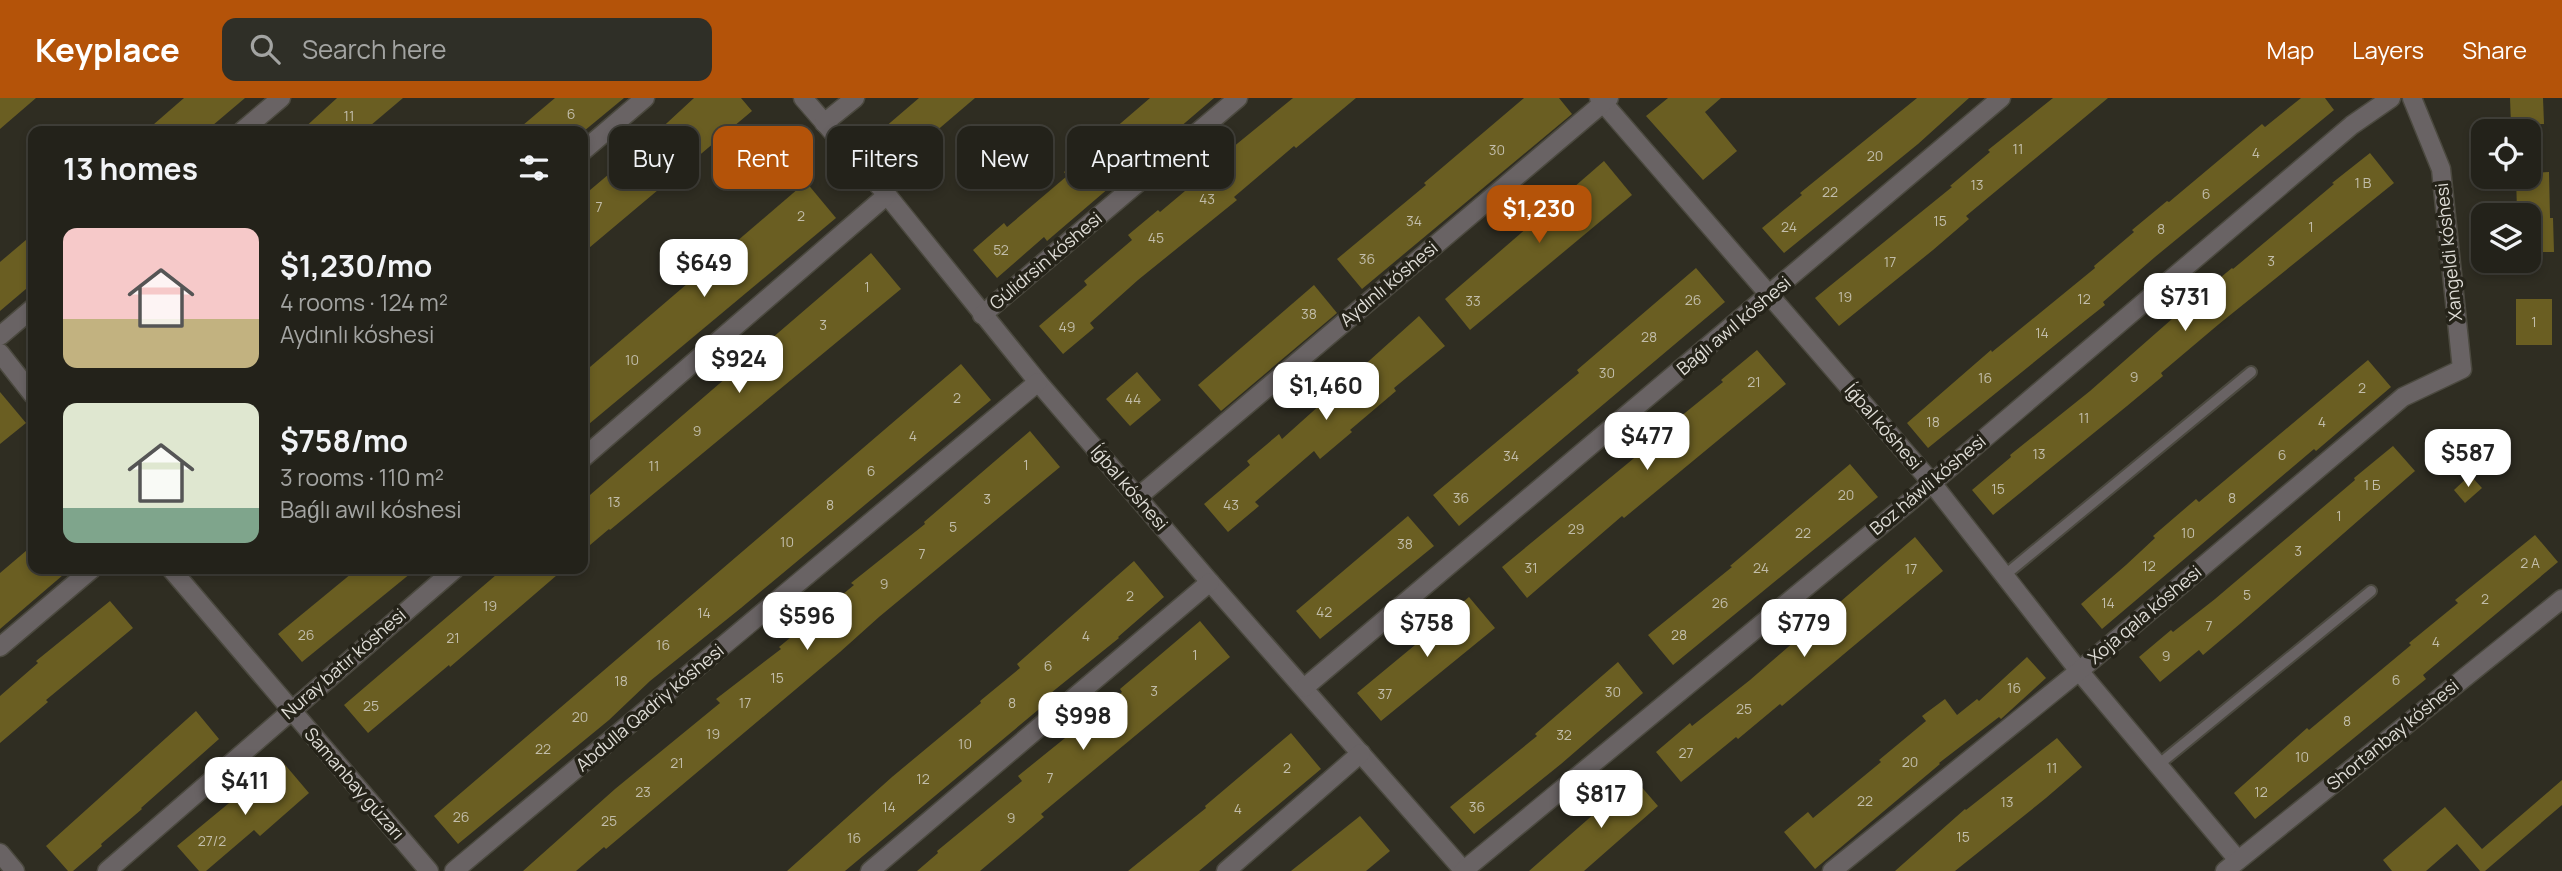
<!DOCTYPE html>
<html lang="en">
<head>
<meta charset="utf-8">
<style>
  body { margin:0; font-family:Manrope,sans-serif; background:#2f2f27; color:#f1f3f6; height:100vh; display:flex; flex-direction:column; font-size:26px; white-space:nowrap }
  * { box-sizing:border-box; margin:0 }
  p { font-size:23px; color:#a3a4a2 }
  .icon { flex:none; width:38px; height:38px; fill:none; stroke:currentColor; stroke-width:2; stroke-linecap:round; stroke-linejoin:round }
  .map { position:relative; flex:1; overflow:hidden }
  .drawer { position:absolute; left:28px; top:28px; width:560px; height:448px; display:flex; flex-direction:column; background:#23221a; border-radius:14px; box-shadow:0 4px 10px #0003,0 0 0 2px #403f39 }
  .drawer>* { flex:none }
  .banner { position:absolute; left:609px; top:28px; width:665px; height:63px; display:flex; gap:14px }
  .fabs { position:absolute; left:2471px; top:21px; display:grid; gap:14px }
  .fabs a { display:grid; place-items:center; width:70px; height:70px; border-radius:14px; background:#23221a; box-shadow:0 4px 10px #0003,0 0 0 2px #403f39; font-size:35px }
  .price { position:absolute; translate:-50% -60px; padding:0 16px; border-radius:14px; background:#fff; color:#222; font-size:23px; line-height:46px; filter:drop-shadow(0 2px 4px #0008) }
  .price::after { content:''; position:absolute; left:50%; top:42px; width:21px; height:16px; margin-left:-10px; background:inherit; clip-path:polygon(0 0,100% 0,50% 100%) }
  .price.on { background:#b45309; color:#fff }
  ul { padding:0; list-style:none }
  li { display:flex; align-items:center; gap:21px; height:175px; padding:0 35px }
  li span { display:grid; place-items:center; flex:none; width:196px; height:140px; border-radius:14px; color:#555 }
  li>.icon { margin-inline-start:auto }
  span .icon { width:84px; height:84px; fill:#fffc; stroke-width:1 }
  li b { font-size:30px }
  h2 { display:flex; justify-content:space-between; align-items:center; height:84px; padding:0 35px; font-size:30px }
  .chip { padding:0 24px; border-radius:14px; background:#23221a; box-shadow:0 4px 10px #0003,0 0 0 2px #403f39; font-size:24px; line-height:63px }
  .chip.on { background:#b45309; color:#fff }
  header { display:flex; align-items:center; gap:42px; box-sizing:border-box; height:98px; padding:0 35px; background:#b45309; color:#fff }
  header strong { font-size:33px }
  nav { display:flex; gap:38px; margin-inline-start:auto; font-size:24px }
  .search { width:490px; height:63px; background:#2f2f27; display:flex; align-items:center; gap:18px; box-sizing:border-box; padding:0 24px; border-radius:14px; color:#a3a4a2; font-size:26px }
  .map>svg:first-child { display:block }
  .building { fill:#6a5e22 }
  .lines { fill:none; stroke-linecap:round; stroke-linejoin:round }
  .lane-casing { stroke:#4b493f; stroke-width:14 }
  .street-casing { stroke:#4b493f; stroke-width:21 }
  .lane { stroke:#696364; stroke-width:10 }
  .street { stroke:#696364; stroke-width:18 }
  .labels { text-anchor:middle; stroke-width:7; stroke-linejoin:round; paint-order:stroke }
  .number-label { font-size:14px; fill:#c2bdaa }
  .street-label { font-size:18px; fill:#dfddd7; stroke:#252319 }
</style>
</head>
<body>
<header>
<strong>Keyplace</strong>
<div class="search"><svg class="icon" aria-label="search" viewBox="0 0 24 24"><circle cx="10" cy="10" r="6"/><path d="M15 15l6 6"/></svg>Search here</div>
<nav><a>Map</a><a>Layers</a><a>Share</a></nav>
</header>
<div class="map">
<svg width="2562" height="773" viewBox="0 0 2562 773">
  <rect width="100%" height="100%" fill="#2f2d22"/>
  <g class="building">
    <polygon points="0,0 36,0 0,31"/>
    <polygon points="184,0 245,0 206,33 146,33"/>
    <polygon points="337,0 403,0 364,33 301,33"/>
    <polygon points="555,0 624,0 584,33 516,33"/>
    <polygon points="694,0 741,0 752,13 583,155 583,98 641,49"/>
    <polygon points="919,0 975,0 907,58 884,30"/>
    <polygon points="1150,0 1214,0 1047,143 1044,139 997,180 973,152 1004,125 1007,129 1067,78 1064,74"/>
    <polygon points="1293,0 1356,0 1296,50 1294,48 1234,99 1237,102 1138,182 1090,225 1094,230 1063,256 1039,228 1087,187 1084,183 1132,142 1128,137 1158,112 1160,114 1229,56 1227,54"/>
    <polygon points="1524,0 1559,0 1572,16 1362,191 1337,161 1426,87 1424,85"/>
    <polygon points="1668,0 1721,0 1705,14 1737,53 1703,82 1646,18"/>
    <polygon points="1917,0 1969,0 1918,46 1784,155 1762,130 1802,97 1800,95"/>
    <polygon points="2053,0 2108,0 1966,118 1969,121 1933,152 1839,228 1815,200 1952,89 1950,88 1990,54 1988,52"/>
    <polygon points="2301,0 2325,0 2334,12 2155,159 2103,204 2105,207 2086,222 1928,350 1907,325 1991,252 1992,254 2095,170 2094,168 2134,134 2132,132 2167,103 2169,104 2262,26 2265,29"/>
    <polygon points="2510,0 2543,0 2544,26 2511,27"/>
    <polygon points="2370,55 2394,85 2219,226 2161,275 2163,278 2127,308 1993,417 1972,392 2011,359 2010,357 2090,293 2197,199 2232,170 2233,171 2334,86 2332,85"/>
    <polygon points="1604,63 1632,97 1470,232 1445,201"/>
    <polygon points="2549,74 2550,120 2553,120 2554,154 2529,154 2529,112 2517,113 2516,79 2529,79 2529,75"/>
    <polygon points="806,84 836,120 583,331 583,275"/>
    <polygon points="33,136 33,185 0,213 0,164"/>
    <polygon points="871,155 901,191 610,432 609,431 583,453 583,403"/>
    <polygon points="1696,170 1725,204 1459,428 1433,397 1579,275 1577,272"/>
    <polygon points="1314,187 1337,215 1221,313 1198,287"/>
    <rect x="2516" y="201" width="36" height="46"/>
    <polygon points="1419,218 1445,248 1394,290 1396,293 1350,332 1352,334 1320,361 1314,353 1255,404 1259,408 1228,434 1204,406 1250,367 1247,363 1279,336 1282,341"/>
    <polygon points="1757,252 1786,286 1624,420 1622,418 1527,500 1502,469 1639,356 1637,354 1723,284 1721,282"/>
    <polygon points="2368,262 2391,289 2316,353 2314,351 2102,531 2081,506 2126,467 2155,440 2153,438 2196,401 2199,404"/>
    <polygon points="961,266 991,302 741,510 650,583 609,622 458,746 434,718"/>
    <polygon points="1137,274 1161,302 1130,328 1106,301"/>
    <polygon points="0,294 26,325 0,346"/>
    <polygon points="1030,333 1060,369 879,519 840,554 606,751 604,749 576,773 523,773 615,691 720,605 716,601 781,551 779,549 854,487 851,485 925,426 924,424"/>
    <polygon points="2393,348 2415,373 2241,525 2203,557 2199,552 2160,584 2139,559 2171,532 2173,534 2215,501 2355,382 2354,380"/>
    <polygon points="1850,366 1878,399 1673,567 1648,537 1732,469 1730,468"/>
    <polygon points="2470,377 2482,390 2465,405 2454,392"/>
    <polygon points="1408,418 1434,448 1320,541 1296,513"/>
    <polygon points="2535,437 2558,464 2423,577 2426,581 2255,721 2234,695 2307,630 2309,632 2411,547 2409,545 2458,505 2455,502"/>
    <polygon points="1915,439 1943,473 1782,608 1780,606 1738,641 1736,639 1681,684 1656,654 1690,625 1692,628 1750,582"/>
    <polygon points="33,447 33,471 70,471 0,531 0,475"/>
    <polygon points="1134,463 1164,499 1118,539 1119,540 1041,603 1044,607 845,773 787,773 892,679 981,605 980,603 1020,570 1017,566"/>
    <polygon points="357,471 416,471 302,564 278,536"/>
    <polygon points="503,471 564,471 450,569 449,567 368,635 344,607"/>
    <polygon points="1469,499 1495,530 1381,623 1357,595 1438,528 1437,526"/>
    <polygon points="110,503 133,530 46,602 48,604 0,645 0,598 38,565 36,563"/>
    <polygon points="1200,523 1230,559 1041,716 1044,719 980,773 917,773 938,755 937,753 1022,683 1018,678 1122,594 1120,591"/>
    <polygon points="2027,559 2046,580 2001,621 1999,619 1939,665 1940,666 1815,771 1784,734 1808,714 1813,720 1881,664 1879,662 1926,623 1922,618 1945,601 1957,617 1977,601 1979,603"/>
    <polygon points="1618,564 1643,595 1561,666 1474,736 1450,709 1537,638 1535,636"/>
    <polygon points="196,613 219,641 141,710 142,711 101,746 102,748 73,773 68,773 46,748"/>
    <polygon points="1291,635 1321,671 1199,773 1128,773 1206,710 1205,708"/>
    <polygon points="2057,640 2082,669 2046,700 1955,773 1895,773 1965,711 1966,712"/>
    <polygon points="281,662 309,695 260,738 254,732 206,773 199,773 177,748"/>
    <polygon points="1632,678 1658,708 1584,773 1529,773 1603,708 1600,705"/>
    <polygon points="2562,682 2562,707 2485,773 2480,773 2457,746 2426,773 2392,773 2383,762 2445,709 2482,751"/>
    <polygon points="1360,718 1390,753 1366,773 1291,773"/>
  </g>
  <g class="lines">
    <defs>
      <g id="lane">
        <polyline points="2005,477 2251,274"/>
        <polyline points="2158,667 2371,493"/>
      </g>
      <g id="street">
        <polyline points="803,0 887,97 1038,284 1210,484 1464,773"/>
        <polyline points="1599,0 1932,385 2079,573 2238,762"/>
        <polyline points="824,25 855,0"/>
        <polyline points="242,33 281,0"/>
        <polyline points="583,53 645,0"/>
        <polyline points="982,217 1238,0"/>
        <polyline points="0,238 33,210"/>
        <polyline points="0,255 33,297"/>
        <polyline points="583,360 887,97"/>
        <polyline points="1138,399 1609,0"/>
        <polyline points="171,471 429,773"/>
        <polyline points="0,549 92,471"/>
        <polyline points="1304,590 2001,0"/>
        <polyline points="0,755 15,773"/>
        <polyline points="107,773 455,471"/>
        <polyline points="454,773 1038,284"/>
        <polyline points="870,773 1210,484"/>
        <polyline points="1226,773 1361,655"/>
        <polyline points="1463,773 1932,385 2352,27 2391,0"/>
        <polyline points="1832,773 2079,573 2403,299 2462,271 2441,71 2412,0"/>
        <polyline points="2225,773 2562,501"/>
      </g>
    </defs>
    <use href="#lane" class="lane-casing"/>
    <use href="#street" class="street-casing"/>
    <use href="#lane" class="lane"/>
    <use href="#street" class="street"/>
  </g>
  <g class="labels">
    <g class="number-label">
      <text x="571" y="21">6</text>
      <text x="349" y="23">11</text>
      <text x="2018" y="56">11</text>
      <text x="1497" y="57">30</text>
      <text x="2256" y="60">4</text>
      <text x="1875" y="63">20</text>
      <text x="2363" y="90">1 В</text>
      <text x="1977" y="92">13</text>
      <text x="1830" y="99">22</text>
      <text x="2206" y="101">6</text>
      <text x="1207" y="106">43</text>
      <text x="599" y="114">7</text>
      <text x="801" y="123">2</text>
      <text x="1414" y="128">34</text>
      <text x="1940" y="128">15</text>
      <text x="1789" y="134">24</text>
      <text x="2311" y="134">1</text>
      <text x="2161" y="136">8</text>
      <text x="1156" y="145">45</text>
      <text x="1001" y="157">52</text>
      <text x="1367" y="166">36</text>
      <text x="2271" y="168">3</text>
      <text x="1890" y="169">17</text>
      <text x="867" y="194">1</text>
      <text x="1845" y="204">19</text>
      <text x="2084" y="206">12</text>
      <text x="1693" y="207">26</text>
      <text x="1473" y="208">33</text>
      <text x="1309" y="221">38</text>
      <text x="2534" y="229">1</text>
      <text x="823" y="232">3</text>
      <text x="1067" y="234">49</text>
      <text x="2042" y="240">14</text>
      <text x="1649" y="244">28</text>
      <text x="632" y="267">10</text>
      <text x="1607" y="280">30</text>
      <text x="2134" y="284">9</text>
      <text x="1985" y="285">16</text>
      <text x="1754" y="289">21</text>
      <text x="2362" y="295">2</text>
      <text x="957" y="305">2</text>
      <text x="1133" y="306">44</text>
      <text x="2084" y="325">11</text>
      <text x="1933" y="329">18</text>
      <text x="2322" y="329">4</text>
      <text x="697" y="338">9</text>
      <text x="913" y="343">4</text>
      <text x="2039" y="361">13</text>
      <text x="2282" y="362">6</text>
      <text x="1511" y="363">34</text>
      <text x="1026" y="372">1</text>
      <text x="654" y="373">11</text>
      <text x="871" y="378">6</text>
      <text x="2372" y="392">1 Б</text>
      <text x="1998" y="396">15</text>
      <text x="1846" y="402">20</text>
      <text x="1461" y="405">36</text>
      <text x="2232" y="405">8</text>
      <text x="987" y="406">3</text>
      <text x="614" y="409">13</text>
      <text x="830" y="412">8</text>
      <text x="1231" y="412">43</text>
      <text x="2339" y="423">1</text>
      <text x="953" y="434">5</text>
      <text x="1576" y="436">29</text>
      <text x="1803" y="440">22</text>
      <text x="2188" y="440">10</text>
      <text x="787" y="449">10</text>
      <text x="1405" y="451">38</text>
      <text x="2298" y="458">3</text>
      <text x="922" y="461">7</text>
      <text x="2530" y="470">2 А</text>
      <text x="2149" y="473">12</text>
      <text x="1531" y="475">31</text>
      <text x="1761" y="475">24</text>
      <text x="1911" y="476">17</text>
      <text x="884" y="491">9</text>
      <text x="2247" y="502">5</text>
      <text x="1130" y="503">2</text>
      <text x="2485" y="506">2</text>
      <text x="1720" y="510">26</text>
      <text x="2108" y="510">14</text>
      <text x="490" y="513">19</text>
      <text x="1324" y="519">42</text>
      <text x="704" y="520">14</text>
      <text x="2209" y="533">7</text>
      <text x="306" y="542">26</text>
      <text x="1679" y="542">28</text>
      <text x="1086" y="543">4</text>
      <text x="453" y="545">21</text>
      <text x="2436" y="549">4</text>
      <text x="663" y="552">16</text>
      <text x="1195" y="562">1</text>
      <text x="2166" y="563">9</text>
      <text x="1048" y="573">6</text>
      <text x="777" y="585">15</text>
      <text x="2396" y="587">6</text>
      <text x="621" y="588">18</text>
      <text x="2014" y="595">16</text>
      <text x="1154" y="598">3</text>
      <text x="1613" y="599">30</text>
      <text x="1385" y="601">37</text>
      <text x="745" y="610">17</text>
      <text x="1012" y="610">8</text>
      <text x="371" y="613">25</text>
      <text x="1744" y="616">25</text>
      <text x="580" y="624">20</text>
      <text x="2347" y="628">8</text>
      <text x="713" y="641">19</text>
      <text x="1564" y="642">32</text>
      <text x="965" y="651">10</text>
      <text x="543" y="656">22</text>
      <text x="1686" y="660">27</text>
      <text x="2302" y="664">10</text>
      <text x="1910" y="669">20</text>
      <text x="677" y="670">21</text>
      <text x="1287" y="675">2</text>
      <text x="2052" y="675">11</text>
      <text x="1050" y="685">7</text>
      <text x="923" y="686">12</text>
      <text x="643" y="699">23</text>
      <text x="2261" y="699">12</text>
      <text x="1865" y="708">22</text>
      <text x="2007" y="709">13</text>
      <text x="889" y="714">14</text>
      <text x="1477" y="714">36</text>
      <text x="1238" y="716">4</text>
      <text x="461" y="724">26</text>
      <text x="1011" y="725">9</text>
      <text x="609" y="728">25</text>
      <text x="1963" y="744">15</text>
      <text x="854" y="745">16</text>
      <text x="212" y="748">27/2</text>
    </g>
    <g class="street-label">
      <text transform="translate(2449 154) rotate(-96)" y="6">Xangeldi kóshesi</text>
      <text transform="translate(1046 163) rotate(-40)" y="6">Gúlidrsin kóshesi</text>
      <text transform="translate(1389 186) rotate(-40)" y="6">Aydınlı kóshesi</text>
      <text transform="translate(1734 228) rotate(-40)" y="6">Baǵlı awıl kóshesi</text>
      <text transform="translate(1883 329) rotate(49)" y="6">Íǵbal kóshesi</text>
      <text transform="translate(1928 387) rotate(-40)" y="6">Boz háwli kóshesi</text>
      <text transform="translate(1129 390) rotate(49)" y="6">Íǵbal kóshesi</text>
      <text transform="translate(2145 517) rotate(-40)" y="6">Xoja qala kóshesi</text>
      <text transform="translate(344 566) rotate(-41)" y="6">Nuray batır kóshesi</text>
      <text transform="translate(650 610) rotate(-40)" y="6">Abdulla Qadriy kóshesi</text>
      <text transform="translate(2393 637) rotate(-39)" y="6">Shortanbay kóshesi</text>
      <text transform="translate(354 686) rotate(49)" y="6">Samanbay gúzarı</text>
    </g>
  </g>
</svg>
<div class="fabs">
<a><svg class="icon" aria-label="locate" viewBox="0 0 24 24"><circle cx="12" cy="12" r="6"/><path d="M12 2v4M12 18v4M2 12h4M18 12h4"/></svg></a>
<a><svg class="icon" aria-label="layers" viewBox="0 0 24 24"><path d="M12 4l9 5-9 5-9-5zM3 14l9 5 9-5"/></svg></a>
</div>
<b class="price on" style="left:1539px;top:147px">$1,230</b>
<b class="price" style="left:704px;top:201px">$649</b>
<b class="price" style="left:2185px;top:235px">$731</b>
<b class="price" style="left:739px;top:297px">$924</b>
<b class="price" style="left:1326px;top:324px">$1,460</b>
<b class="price" style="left:1647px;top:374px">$477</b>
<b class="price" style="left:2468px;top:391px">$587</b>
<b class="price" style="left:807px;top:554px">$596</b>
<b class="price" style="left:1427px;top:561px">$758</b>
<b class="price" style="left:1804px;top:561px">$779</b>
<b class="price" style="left:1083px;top:654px">$998</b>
<b class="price" style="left:245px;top:719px">$411</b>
<b class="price" style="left:1601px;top:732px">$817</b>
<div class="banner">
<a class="chip">Buy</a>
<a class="chip on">Rent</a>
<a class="chip">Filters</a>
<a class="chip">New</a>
<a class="chip">Apartment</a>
</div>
<section class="drawer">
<h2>13 homes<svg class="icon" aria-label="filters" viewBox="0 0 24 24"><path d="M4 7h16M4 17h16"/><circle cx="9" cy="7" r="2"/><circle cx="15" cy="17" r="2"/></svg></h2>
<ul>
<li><span style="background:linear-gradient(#f6c9c9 65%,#c2b280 0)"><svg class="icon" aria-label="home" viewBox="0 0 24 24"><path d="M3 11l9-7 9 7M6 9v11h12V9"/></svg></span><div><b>$1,230/mo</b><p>4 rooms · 124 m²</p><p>Aydınlı kóshesi</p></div></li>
<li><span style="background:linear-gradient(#dfe7d0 75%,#7fa58c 0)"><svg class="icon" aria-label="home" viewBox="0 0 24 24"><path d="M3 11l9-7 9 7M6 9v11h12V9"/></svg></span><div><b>$758/mo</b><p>3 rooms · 110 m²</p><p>Baǵlı awıl kóshesi</p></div></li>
</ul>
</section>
</div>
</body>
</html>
